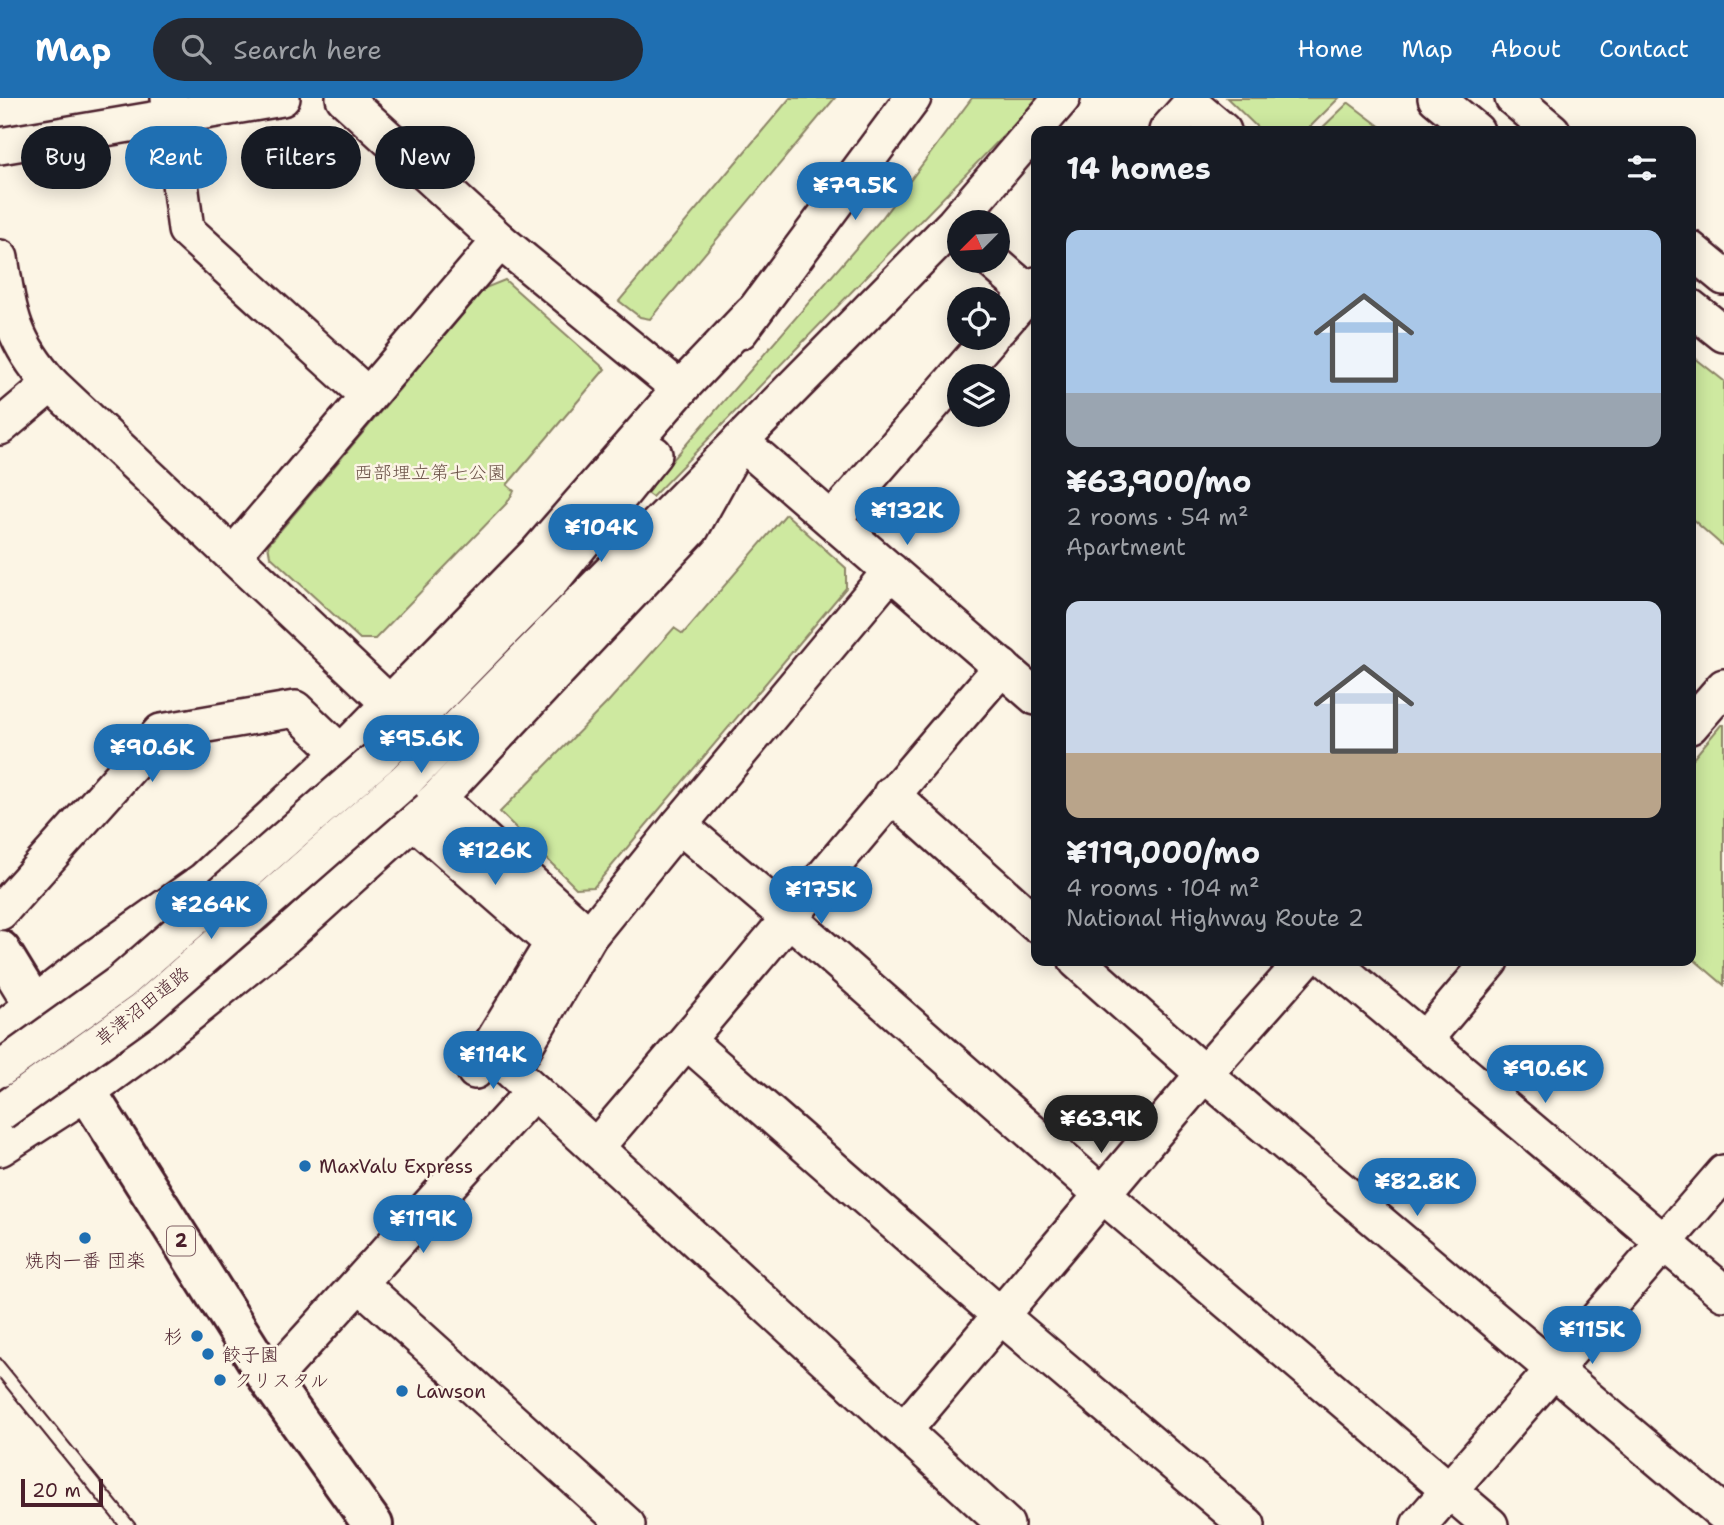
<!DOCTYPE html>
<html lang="en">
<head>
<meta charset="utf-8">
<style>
  body { margin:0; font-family:"Shantell Sans","Klee One",sans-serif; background:#242831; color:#f1f3f6; height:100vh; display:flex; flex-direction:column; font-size:26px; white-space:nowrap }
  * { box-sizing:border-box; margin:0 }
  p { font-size:23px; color:#9ea1a6 }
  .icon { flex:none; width:38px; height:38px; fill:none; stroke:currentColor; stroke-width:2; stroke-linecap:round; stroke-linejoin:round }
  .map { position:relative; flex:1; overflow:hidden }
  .sheet { position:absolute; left:1031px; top:28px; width:665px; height:840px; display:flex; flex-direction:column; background:#171b24; border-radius:14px; box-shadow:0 4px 18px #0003 }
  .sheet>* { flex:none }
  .hud { position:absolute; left:21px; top:28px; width:665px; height:63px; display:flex; gap:14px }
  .needle { width:46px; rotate:246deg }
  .buttons { position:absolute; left:947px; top:112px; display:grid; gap:14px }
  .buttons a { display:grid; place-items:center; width:63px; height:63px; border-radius:50%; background:#171b24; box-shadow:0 4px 18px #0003; font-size:35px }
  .scale { position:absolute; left:21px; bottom:18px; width:82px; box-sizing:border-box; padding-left:7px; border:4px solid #4a1f2b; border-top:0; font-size:19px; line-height:24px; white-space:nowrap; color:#4a1f2b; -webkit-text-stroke:5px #fcf5e5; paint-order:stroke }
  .price { position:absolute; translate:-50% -60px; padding:0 16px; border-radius:24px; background:#1f6fb2; color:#fff; font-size:23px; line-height:46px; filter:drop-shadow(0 2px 4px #0008) }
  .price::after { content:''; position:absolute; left:50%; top:42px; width:21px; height:16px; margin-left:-10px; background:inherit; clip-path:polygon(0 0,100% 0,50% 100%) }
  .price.selected { background:#222; color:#fff }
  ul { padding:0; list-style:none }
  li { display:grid; align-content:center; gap:14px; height:371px; padding:0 35px }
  li span { display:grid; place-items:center; height:217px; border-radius:14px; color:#555 }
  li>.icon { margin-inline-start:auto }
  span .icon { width:126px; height:126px; fill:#fffc; stroke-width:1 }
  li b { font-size:30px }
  h2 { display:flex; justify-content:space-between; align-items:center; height:84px; padding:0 35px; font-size:30px }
  .chip { padding:0 24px; border-radius:32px; background:#171b24; box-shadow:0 4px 18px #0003; font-size:24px; line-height:63px }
  .chip.selected { background:#1f6fb2; color:#fff }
  header { display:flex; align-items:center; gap:42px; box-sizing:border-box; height:98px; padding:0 35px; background:#1f6fb2; color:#fff }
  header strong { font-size:33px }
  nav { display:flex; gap:38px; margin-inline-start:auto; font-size:24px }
  .search { width:490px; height:63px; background:#242831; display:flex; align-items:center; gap:18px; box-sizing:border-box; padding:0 24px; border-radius:38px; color:#9ea1a6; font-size:26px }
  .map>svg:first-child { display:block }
  .green { fill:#cee9a0; stroke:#8c8466; stroke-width:2 }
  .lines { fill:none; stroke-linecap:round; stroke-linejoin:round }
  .minor-casing { stroke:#4a1f2b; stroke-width:40 }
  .highway-casing { stroke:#4a1f2b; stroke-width:44 }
  .minor { stroke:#fcf5e5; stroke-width:35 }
  .highway { stroke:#fcf5e5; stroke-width:38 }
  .tram { stroke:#4a1f2b; stroke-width:2 }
  .minor-bridge-casing { stroke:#4a1f2b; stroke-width:40; stroke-linecap:butt }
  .minor-bridge { stroke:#fcf5e5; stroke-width:35 }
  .poi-dot { fill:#1f6fb2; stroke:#fcf5e5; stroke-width:2.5 }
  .labels { text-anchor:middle; stroke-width:5; stroke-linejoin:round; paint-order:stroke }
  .shield { fill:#fcf5e5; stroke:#7f5f63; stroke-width:2 }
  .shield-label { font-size:18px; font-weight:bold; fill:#4a1f2b }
  .park-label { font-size:19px; fill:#6b5248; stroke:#fcf5e5 }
  .street-label { font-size:19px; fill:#4a1f2b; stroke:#fcf5e5 }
  .poi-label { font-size:19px; fill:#4a1f2b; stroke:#fcf5e5; text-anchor:start }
</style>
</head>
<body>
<header>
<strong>Map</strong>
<div class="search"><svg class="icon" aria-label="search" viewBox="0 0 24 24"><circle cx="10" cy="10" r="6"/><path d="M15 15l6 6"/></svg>Search here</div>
<nav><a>Home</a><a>Map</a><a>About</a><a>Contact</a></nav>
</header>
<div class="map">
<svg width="1724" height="1427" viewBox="0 0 1724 1427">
  <rect width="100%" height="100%" fill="#fcf5e5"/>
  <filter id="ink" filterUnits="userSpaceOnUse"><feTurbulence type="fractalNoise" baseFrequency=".0143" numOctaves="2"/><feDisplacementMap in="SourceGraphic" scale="14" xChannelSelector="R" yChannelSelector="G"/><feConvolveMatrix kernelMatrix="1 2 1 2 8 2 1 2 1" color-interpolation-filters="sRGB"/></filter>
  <g filter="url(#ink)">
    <g class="green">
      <polygon points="790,0 835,0 650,221 640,219 619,203"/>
      <polygon points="972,0 1040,0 652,399 645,394 882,120"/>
      <polygon points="1227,0 1339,0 1306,33 1261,33"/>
      <polygon points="1348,5 1349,5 1386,33 1319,33"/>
      <polygon points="505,182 605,271 507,387 514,393 507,405 375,541 360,541 270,458 268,447 485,190"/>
      <polygon points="1690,256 1724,283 1724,449 1691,420"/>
      <polygon points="786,416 846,470 846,490 594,789 576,790 500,714 608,604 674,530 683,536"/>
      <polygon points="1721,627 1724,627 1724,887 1690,858 1691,663"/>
    </g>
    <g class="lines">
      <defs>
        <g id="minor">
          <polyline points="169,0 186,132 368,298"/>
          <polyline points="344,0 500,143 680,291"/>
          <polyline points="1436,0 1476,33"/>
          <polyline points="1513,0 1552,33"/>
          <polyline points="1167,33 1191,6 1223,33"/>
          <polyline points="0,48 282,0"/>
          <polyline points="1690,151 1724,179"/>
          <path d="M0,160C9,216 12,242 51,286L390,606"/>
          <polyline points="992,163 1029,195"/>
          <polyline points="1690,209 1724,236"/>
          <polyline points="998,231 1036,187"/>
          <polyline points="740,233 913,0"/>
          <polyline points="0,329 51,286"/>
          <polyline points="740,343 1036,599"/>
          <polyline points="832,422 990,240"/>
          <polyline points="233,457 500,143"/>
          <polyline points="891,473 679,727 589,838 511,972 1006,1427"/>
          <polyline points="1690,628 1724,589"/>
          <polyline points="379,659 552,482 654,356"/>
          <polyline points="405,683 954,126 1062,0"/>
          <polyline points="891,696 1036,826"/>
          <polyline points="438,700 589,838"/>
          <polyline points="413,722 553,845 475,973"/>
          <polyline points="679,727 790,821 1103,1097 1490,1427"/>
          <polyline points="0,814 161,634 295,611 341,655"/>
          <polyline points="1077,863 1204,976 1724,1416"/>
          <polyline points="1330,863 1724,1195"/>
          <polyline points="0,933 83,868 204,782 341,655 539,453 680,291 752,215"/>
          <polyline points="1424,942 1491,863"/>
          <polyline points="687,943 1001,1218 1247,1427"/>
          <path d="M596,1049C733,890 864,727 1002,569"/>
          <polyline points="0,1050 87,994 151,947 280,843 438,700 691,431 740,343"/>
          <polyline points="360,1186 627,1427"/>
          <polyline points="270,1283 534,993"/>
          <polyline points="904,1332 1204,976 1304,863"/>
          <polyline points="1419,1427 1724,1075"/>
        </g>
        <polyline id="highway" points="0,852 87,994 270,1283 373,1427"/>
      </defs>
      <use href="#minor" class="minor-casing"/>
      <use href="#highway" class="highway-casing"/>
      <use href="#minor" class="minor"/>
      <use href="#highway" class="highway"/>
      <g class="tram">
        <polyline points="0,1260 136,1427"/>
        <polyline points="0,1281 118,1427"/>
      </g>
      <defs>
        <g id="minor-bridge">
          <polyline points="0,971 120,885 379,659"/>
          <polyline points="0,1015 142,913 405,683"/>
        </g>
      </defs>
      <use href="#minor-bridge" class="minor-bridge-casing"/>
      <use href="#minor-bridge" class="minor-bridge"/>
    </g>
  </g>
  <g class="poi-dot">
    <circle cx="305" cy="1068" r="7"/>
    <circle cx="85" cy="1140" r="7"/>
    <circle cx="197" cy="1238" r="7"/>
    <circle cx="208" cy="1256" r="7"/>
    <circle cx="220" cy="1282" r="7"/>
    <circle cx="402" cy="1293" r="7"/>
  </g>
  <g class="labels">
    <rect class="shield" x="167" y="1128.5" width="28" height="29" rx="5"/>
    <g class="shield-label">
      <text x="181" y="1149">2</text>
    </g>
    <g class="park-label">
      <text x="430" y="381">西部埋立第七公園</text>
    </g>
    <g class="street-label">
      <text transform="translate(142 908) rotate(-39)" y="7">草津沼田道路</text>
    </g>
    <g class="poi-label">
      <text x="319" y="1075">MaxValu Express</text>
      <text x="85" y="1169" text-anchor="middle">焼肉一番 団楽</text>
      <text x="183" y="1245" text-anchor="end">杉</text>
      <text x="222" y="1263">餃子園</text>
      <text x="234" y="1289">クリスタル</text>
      <text x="416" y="1300">Lawson</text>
    </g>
  </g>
</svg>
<div class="buttons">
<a><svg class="needle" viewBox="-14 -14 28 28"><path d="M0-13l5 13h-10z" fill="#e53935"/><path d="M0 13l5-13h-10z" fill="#9ea1a6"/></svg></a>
<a><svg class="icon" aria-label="locate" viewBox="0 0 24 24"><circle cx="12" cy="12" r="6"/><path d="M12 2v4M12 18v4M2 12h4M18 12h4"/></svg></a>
<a><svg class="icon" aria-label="layers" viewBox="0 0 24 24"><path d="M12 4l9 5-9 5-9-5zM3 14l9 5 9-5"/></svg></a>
</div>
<div class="scale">20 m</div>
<b class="price" style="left:855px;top:124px">¥79.5K</b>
<b class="price" style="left:907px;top:449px">¥132K</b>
<b class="price" style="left:601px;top:466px">¥104K</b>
<b class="price" style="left:421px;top:677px">¥95.6K</b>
<b class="price" style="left:152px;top:686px">¥90.6K</b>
<b class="price" style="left:495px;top:789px">¥126K</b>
<b class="price" style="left:821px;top:828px">¥175K</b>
<b class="price" style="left:211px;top:843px">¥264K</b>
<b class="price" style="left:493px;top:993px">¥114K</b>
<b class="price" style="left:1545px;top:1007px">¥90.6K</b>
<b class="price selected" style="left:1101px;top:1057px">¥63.9K</b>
<b class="price" style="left:1417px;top:1120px">¥82.8K</b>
<b class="price" style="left:423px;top:1157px">¥119K</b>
<b class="price" style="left:1592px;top:1268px">¥115K</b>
<div class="hud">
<a class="chip">Buy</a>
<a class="chip selected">Rent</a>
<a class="chip">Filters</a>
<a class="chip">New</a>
</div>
<section class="sheet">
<h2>14 homes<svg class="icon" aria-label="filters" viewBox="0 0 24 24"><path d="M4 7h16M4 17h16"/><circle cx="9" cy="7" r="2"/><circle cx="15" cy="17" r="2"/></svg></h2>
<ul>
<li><span style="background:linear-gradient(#a9c7e8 75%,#9aa5b1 0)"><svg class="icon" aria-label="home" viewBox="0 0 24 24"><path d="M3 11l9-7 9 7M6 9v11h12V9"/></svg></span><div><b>¥63,900/mo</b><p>2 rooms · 54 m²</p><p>Apartment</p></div></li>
<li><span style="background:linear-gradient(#c9d6e8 70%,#b9a48a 0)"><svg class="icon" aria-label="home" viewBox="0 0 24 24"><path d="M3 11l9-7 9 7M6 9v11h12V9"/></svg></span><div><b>¥119,000/mo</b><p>4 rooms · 104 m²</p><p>National Highway Route 2</p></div></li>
</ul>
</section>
</div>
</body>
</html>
